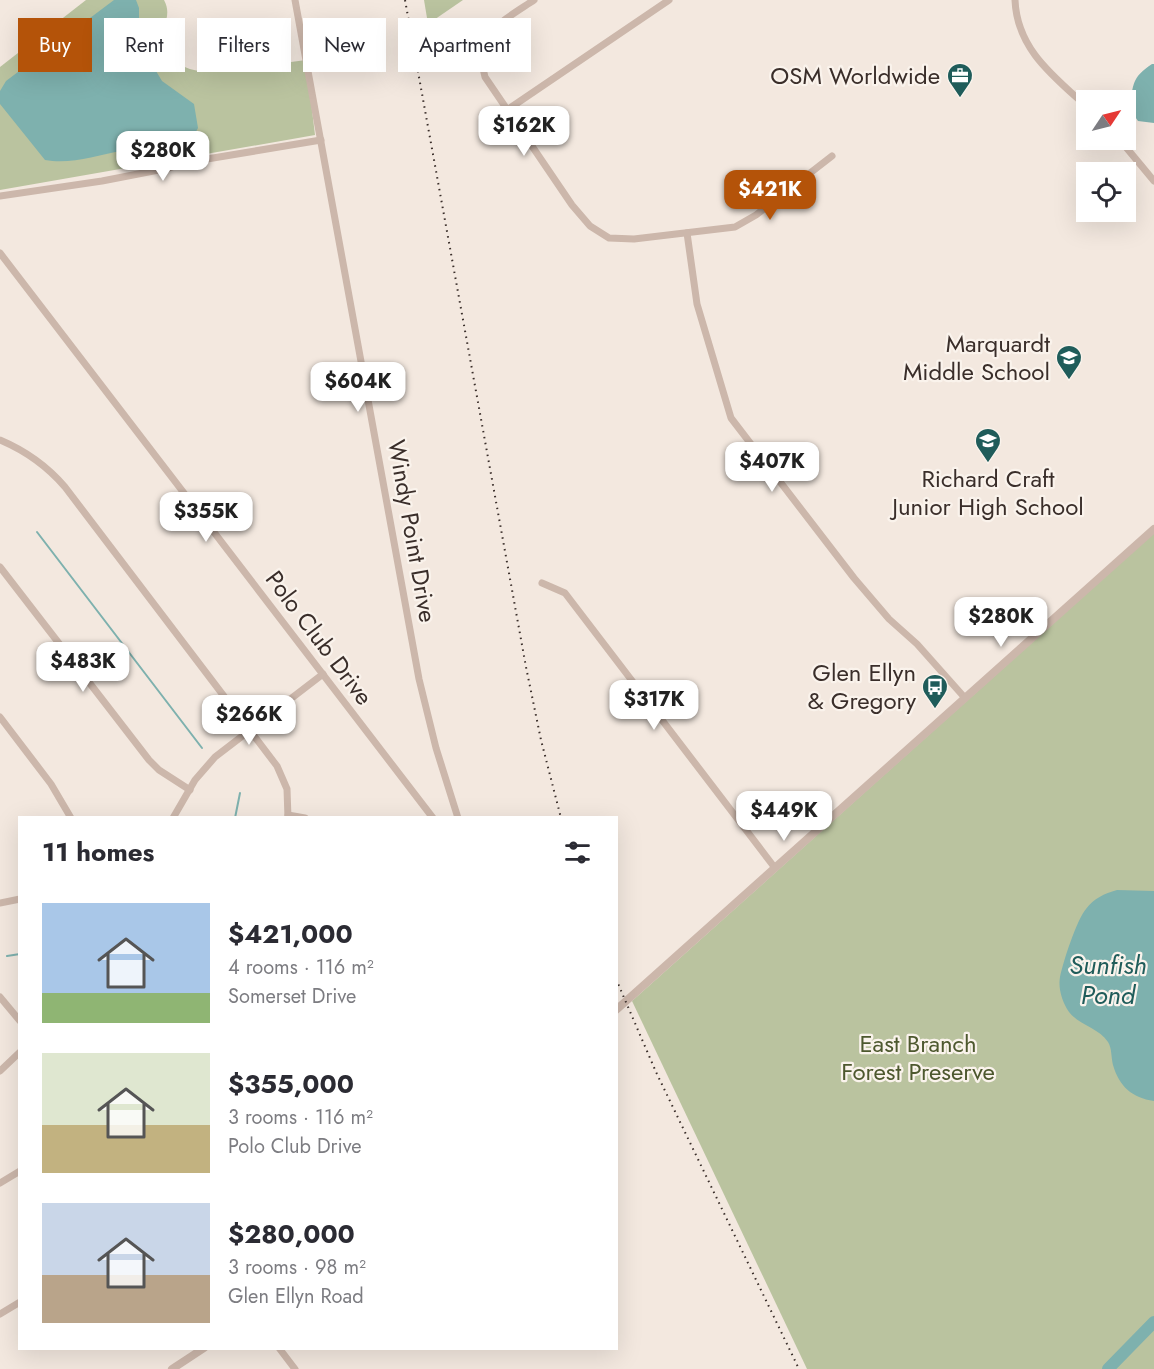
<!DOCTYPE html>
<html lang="en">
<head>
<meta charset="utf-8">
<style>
  body { margin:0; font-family:Jost,sans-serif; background:#f2f2f3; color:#2b2b33; height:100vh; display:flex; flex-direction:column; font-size:22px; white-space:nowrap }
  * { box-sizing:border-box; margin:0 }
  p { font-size:20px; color:#7c7c81 }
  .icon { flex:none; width:33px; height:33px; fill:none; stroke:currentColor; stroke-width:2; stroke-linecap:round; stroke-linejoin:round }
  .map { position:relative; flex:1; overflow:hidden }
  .panel { position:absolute; left:18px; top:816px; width:600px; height:534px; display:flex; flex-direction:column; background:#fff; border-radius:0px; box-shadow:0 6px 24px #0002 }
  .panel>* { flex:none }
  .top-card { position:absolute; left:18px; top:18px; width:600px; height:54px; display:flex; gap:12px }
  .needle { width:39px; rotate:55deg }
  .buttons { position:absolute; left:1076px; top:90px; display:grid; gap:12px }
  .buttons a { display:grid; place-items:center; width:60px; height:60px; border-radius:0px; background:#fff; box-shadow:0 6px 24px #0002; font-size:30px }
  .price { position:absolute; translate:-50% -51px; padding:0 14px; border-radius:12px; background:#fff; color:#222; font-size:20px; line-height:39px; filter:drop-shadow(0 2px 3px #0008) }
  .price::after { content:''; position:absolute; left:50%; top:36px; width:18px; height:14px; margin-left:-9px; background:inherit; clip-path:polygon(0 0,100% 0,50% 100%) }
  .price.on { background:#b45309; color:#fff }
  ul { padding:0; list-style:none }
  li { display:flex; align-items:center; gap:18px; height:150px; padding:0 24px }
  li span { display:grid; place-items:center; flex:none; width:168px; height:120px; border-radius:0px; color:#555 }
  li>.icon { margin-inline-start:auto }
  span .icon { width:72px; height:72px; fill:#fffc; stroke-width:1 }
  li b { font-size:26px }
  h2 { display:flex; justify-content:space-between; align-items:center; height:72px; padding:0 24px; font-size:26px }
  .pill { padding:0 21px; border-radius:0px; background:#fff; box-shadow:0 6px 24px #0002; font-size:21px; line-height:54px }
  .pill.on { background:#b45309; color:#fff }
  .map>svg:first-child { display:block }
  .green { fill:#bac39f }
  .water { fill:#7eb1ae }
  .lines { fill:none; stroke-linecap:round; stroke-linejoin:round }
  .stream { stroke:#7eb1ae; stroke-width:2 }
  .river { stroke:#7eb1ae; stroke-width:12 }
  .minor { stroke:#ccb7ab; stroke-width:7 }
  .tertiary { stroke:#ccb7ab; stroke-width:8 }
  .rail { stroke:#3a2e2a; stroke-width:2; stroke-dasharray:1.5 4.5; stroke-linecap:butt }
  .labels { text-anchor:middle; stroke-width:4.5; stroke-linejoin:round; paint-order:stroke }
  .poi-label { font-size:24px; fill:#3a2e2a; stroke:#faf3ec; text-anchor:end }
  .street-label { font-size:24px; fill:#3a2e2a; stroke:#faf3ec }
  .park-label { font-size:24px; fill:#4d582e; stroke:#faf3ec }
  .water-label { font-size:26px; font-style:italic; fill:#1f5c5a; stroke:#faf3ec }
</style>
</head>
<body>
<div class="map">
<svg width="1154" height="1369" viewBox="0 0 1154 1369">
  <rect width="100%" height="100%" fill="#f3e8df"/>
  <g class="green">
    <path d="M86,0H164C175,20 154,33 164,49C170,58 183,68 194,70C201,72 210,70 217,70C247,68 276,64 306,60L315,135L0,190V67Z"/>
    <polygon points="424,0 463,0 428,24"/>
    <polygon points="1154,533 1154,1369 807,1369 632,1001"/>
  </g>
  <g class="water">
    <path d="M114,0H136L139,8V22L147,36L149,59L156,71L162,81L194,104L198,128L192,139L187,141C165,143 144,147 122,151C96,155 71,165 45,160L0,104V91L6,81Z"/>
    <path d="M1152,64H1154V123L1138,121L1129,108C1134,84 1131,78 1152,64Z"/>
    <path d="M1117,890L1154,891V1101C1132,1098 1119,1086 1113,1065C1111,1058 1112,1048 1108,1042C1099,1028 1079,1025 1069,1012C1062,1002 1058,988 1060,977C1063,962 1077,919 1086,909C1094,898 1104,894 1117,890Z"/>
  </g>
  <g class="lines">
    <g class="stream">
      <polyline points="37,532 202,748"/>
      <polyline points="235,818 240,793"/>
      <polyline points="7,956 20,954"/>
    </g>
    <polyline class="river" points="1108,1369 1154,1322"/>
    <g class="minor">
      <polyline points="295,0 419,679 436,748 458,818"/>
      <path d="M534,0C504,20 472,35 485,77L572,205L590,226L609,238L634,239L735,227L756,215L832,156"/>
      <path d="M1015,0C1017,49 1053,76 1086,106"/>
      <polyline points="507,110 669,0"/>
      <polyline points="1120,140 1154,181"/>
      <polyline points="0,196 102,181 169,168 183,163 321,140"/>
      <polyline points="687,233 697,304 731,418 854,578 889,619 917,644 965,698"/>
      <polyline points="0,253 433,818"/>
      <path d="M0,440C26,451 47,466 65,487L277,766L287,789L288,818"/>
      <polyline points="0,567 149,760 159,770 190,790"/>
      <polyline points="542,583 565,593 775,868"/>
      <polyline points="0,717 51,784 71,818"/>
      <polyline points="288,815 305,818"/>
      <polyline points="173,818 195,780 215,757 323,674"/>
      <polyline points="0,903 20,899"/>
      <polyline points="0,997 20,1021"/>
      <polyline points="0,1071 20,1052"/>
      <polyline points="0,1183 20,1171"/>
      <polyline points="0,1314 20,1302"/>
      <polyline points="279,1348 295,1369"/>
    </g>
    <g class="tertiary">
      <polyline points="616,1010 1154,529"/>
      <polyline points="172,1369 204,1348"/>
    </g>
    <g class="rail">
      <polyline points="405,0 526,667 541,740 561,818"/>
      <polyline points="616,979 656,1072 799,1369"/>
    </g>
  </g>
  <defs>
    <symbol id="office-pin" viewBox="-11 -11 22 30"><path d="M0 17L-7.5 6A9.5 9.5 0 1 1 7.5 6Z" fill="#1f5c5a" stroke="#faf3ec"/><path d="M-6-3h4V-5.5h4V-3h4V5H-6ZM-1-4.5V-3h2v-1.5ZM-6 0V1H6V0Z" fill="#fff"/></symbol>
    <symbol id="school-pin" viewBox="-11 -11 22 30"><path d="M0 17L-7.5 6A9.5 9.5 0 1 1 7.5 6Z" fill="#1f5c5a" stroke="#faf3ec"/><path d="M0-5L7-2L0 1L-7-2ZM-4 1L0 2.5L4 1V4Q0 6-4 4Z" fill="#fff"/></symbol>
    <symbol id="bus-pin" viewBox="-11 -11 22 30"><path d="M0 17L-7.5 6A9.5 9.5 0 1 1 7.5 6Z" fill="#1f5c5a" stroke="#faf3ec"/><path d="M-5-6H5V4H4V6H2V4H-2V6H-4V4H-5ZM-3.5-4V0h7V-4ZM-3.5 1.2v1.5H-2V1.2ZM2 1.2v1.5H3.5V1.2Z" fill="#fff"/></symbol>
  </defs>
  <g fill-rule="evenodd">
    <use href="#office-pin" x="945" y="61" width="30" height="40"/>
    <use href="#school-pin" x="1054" y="343" width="30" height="40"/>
    <use href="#school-pin" x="973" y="426" width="30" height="40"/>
    <use href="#bus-pin" x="920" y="672" width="30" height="40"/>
  </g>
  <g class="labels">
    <g class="poi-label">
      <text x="940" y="84">OSM Worldwide</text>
      <text x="1050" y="352">Marquardt<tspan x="1050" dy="28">Middle School</tspan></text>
      <text x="988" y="487" text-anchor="middle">Richard Craft<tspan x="988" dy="28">Junior High School</tspan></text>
      <text x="916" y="681">Glen Ellyn<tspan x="916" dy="28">&amp; Gregory</tspan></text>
    </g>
    <g class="street-label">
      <text transform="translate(412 531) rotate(80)" y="8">Windy Point Drive</text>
      <text transform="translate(319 638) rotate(53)" y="8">Polo Club Drive</text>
    </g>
    <g class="park-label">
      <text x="918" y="1052">East Branch<tspan x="918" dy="28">Forest Preserve</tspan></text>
    </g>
    <g class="water-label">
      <text x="1108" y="974">Sunfish<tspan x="1108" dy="30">Pond</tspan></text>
    </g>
  </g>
</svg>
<div class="buttons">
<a><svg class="needle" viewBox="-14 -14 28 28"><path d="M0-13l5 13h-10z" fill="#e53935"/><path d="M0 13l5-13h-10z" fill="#7c7c81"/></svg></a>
<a><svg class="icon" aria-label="locate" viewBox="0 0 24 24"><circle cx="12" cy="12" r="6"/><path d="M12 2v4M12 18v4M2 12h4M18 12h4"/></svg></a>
</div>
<b class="price" style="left:524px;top:157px">$162K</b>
<b class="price" style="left:163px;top:182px">$280K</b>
<b class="price on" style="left:770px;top:221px">$421K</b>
<b class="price" style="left:358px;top:413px">$604K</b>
<b class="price" style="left:772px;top:493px">$407K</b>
<b class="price" style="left:206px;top:543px">$355K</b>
<b class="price" style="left:1001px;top:648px">$280K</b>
<b class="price" style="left:83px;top:693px">$483K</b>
<b class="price" style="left:654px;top:731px">$317K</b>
<b class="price" style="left:249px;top:746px">$266K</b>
<b class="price" style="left:784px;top:842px">$449K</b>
<div class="top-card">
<a class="pill on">Buy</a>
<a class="pill">Rent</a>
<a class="pill">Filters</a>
<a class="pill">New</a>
<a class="pill">Apartment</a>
</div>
<section class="panel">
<h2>11 homes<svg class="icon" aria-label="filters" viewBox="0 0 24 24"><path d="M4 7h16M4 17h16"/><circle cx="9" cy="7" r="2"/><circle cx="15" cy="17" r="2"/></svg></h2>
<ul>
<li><span style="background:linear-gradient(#a9c7e8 75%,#8fb573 0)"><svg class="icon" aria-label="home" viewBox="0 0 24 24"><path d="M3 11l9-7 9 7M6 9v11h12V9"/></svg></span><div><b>$421,000</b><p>4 rooms · 116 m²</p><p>Somerset Drive</p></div></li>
<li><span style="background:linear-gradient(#dfe7d0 60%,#c2b280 0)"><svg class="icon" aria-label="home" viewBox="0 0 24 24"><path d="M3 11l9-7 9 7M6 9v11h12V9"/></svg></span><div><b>$355,000</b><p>3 rooms · 116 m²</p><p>Polo Club Drive</p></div></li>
<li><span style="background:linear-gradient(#c9d6e8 60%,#b9a48a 0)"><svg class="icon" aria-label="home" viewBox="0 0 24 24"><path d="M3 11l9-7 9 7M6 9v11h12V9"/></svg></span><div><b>$280,000</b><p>3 rooms · 98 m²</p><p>Glen Ellyn Road</p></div></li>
</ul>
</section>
</div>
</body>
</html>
